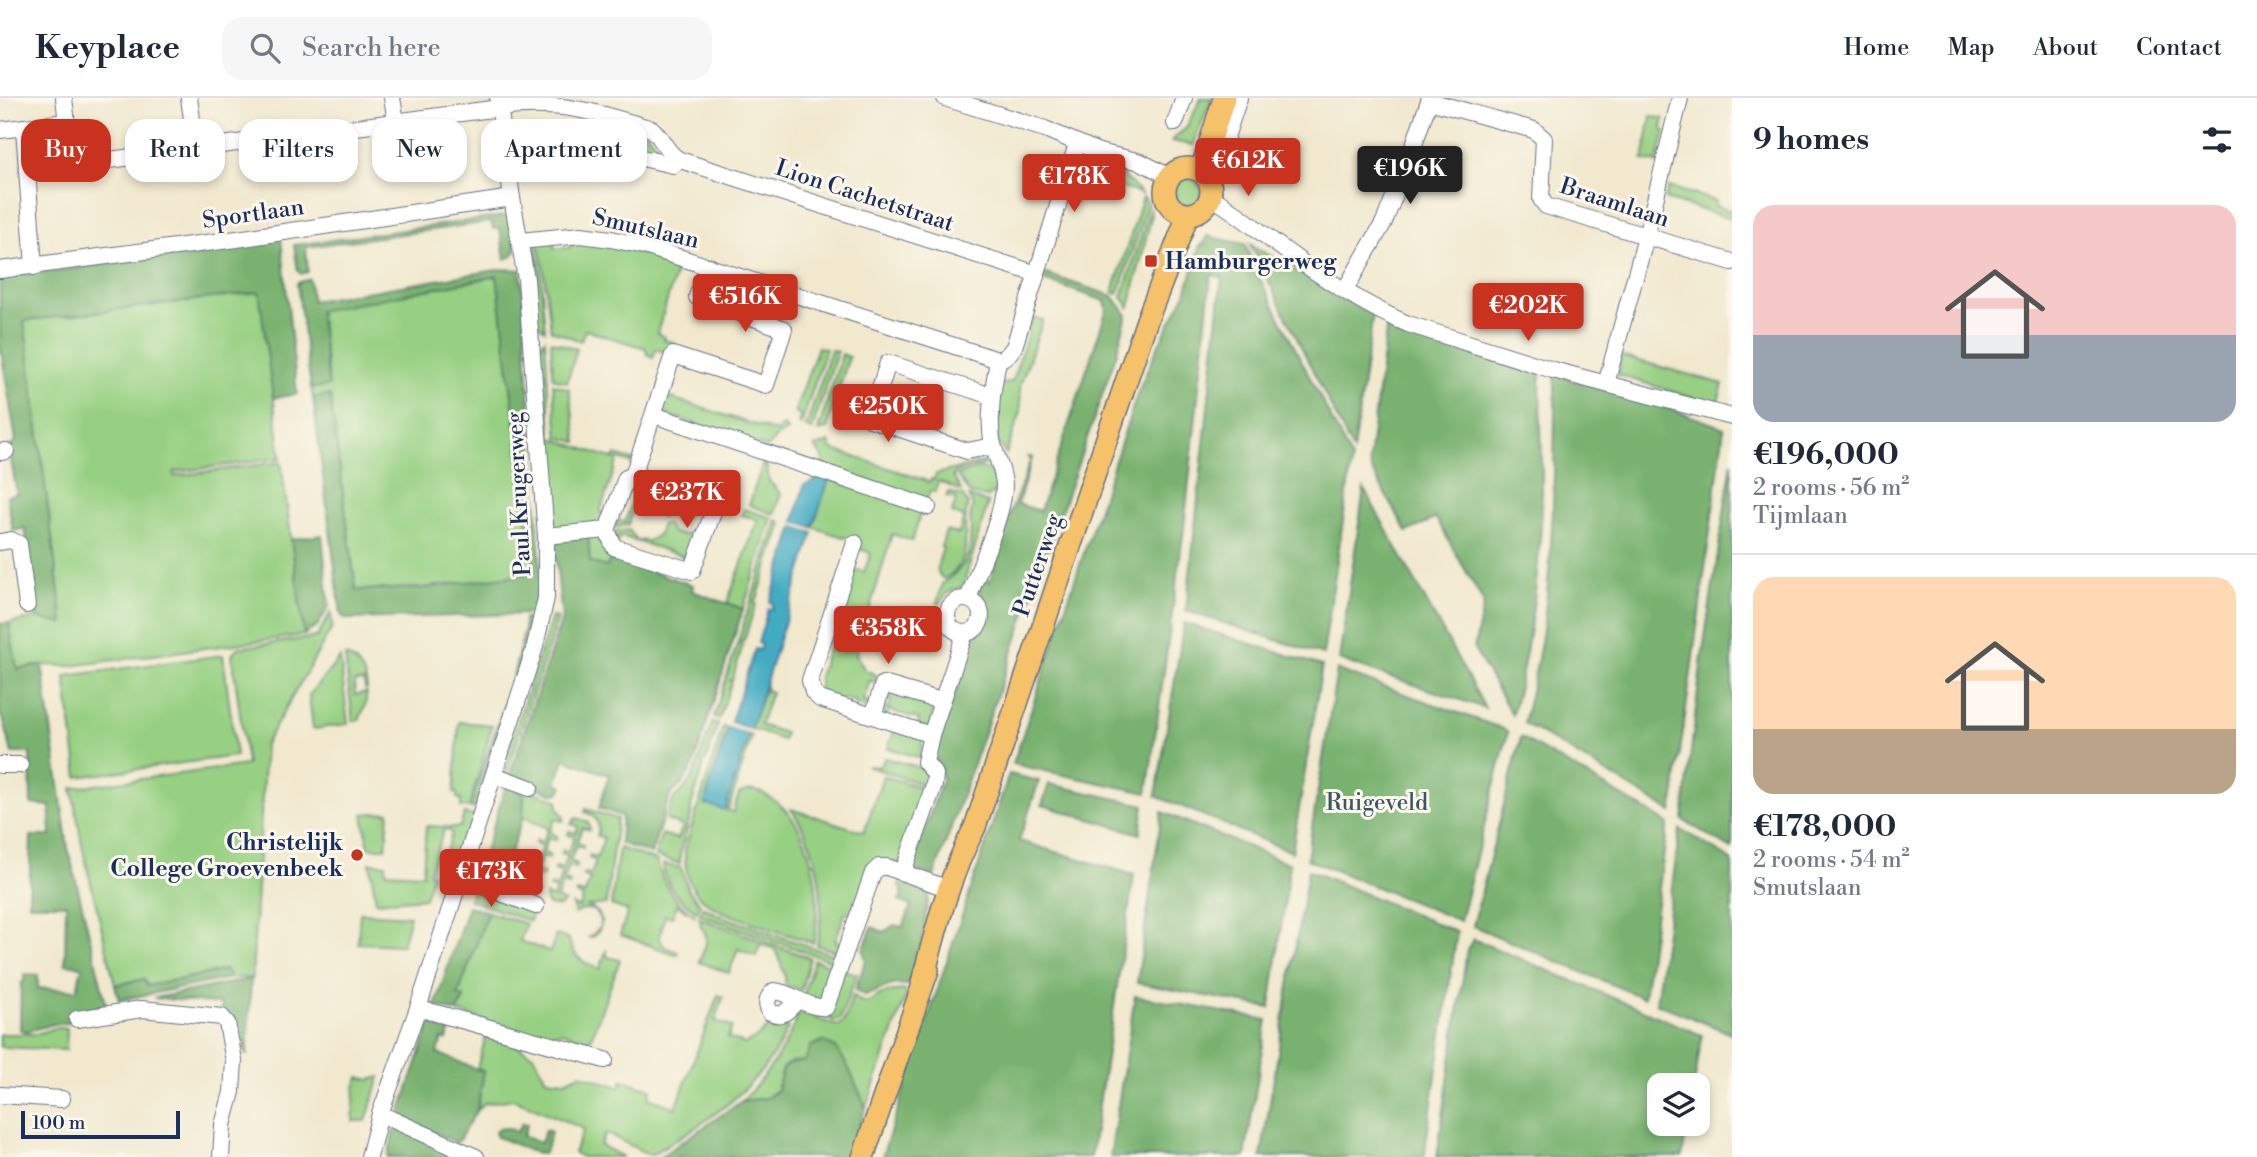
<!DOCTYPE html>
<html lang="en">
<head>
<meta charset="utf-8">
<style>
  body { margin:0; font-family:"Libre Bodoni",serif; background:#f6f6f7; color:#1f2937; height:100vh; display:flex; flex-direction:column; font-size:26px; white-space:nowrap }
  * { box-sizing:border-box; margin:0 }
  p { font-size:23px; color:#747a83 }
  .icon { flex:none; width:38px; height:38px; fill:none; stroke:currentColor; stroke-width:2; stroke-linecap:round; stroke-linejoin:round }
  .map { position:relative; flex:1; overflow:hidden }
  .details { display:flex; flex-direction:column; background:#fff; width:525px }
  .details>* { flex:none }
  .hud { position:absolute; left:21px; top:21px; width:665px; height:63px; display:flex; gap:14px }
  .controls { position:absolute; left:1647px; top:975px; display:grid; gap:14px }
  .controls a { display:grid; place-items:center; width:63px; height:63px; border-radius:14px; background:#fff; box-shadow:0 4px 10px #0003; font-size:35px }
  .scale { position:absolute; left:21px; bottom:18px; width:159px; box-sizing:border-box; padding-left:7px; border:4px solid #1b2f5e; border-top:0; font-size:19px; line-height:24px; white-space:nowrap; color:#1b2f5e; -webkit-text-stroke:5px #fbf7ec; paint-order:stroke }
  .price { position:absolute; translate:-50% -60px; padding:0 16px; border-radius:7px; background:#c8321e; color:#fff; font-size:23px; line-height:46px; filter:drop-shadow(0 2px 4px #0008) }
  .price::after { content:''; position:absolute; left:50%; top:42px; width:21px; height:16px; margin-left:-10px; background:inherit; clip-path:polygon(0 0,100% 0,50% 100%) }
  .price.active { background:#222; color:#fff }
  ul { padding:0; list-style:none }
  li { display:grid; align-content:center; gap:14px; height:371px; padding:0 21px }
  li+li { border-top:2px solid #e0e1e3 }
  li span { display:grid; place-items:center; height:217px; border-radius:21px; color:#555 }
  li>.icon { margin-inline-start:auto }
  span .icon { width:126px; height:126px; fill:#fffc; stroke-width:1 }
  li b { font-size:30px }
  h2 { display:flex; justify-content:space-between; align-items:center; height:84px; padding:0 21px; font-size:30px }
  .chip { padding:0 24px; border-radius:21px; background:#fff; box-shadow:0 4px 10px #0003; font-size:24px; line-height:63px }
  .chip.active { background:#c8321e; color:#fff }
  header { display:flex; align-items:center; gap:42px; box-sizing:border-box; height:98px; padding:0 35px; background:#fff; border-bottom:2px solid #e0e1e3 }
  header strong { font-size:33px }
  nav { display:flex; gap:38px; margin-inline-start:auto; font-size:24px }
  .search { width:490px; height:63px; background:#f6f6f7; display:flex; align-items:center; gap:18px; box-sizing:border-box; padding:0 24px; border-radius:21px; color:#747a83; font-size:26px }
  main { display:flex; flex:1; min-height:0 }
  .map>svg:first-child { display:block }
  .green { fill:#97d082; stroke:#598070; stroke-width:2 }
  .forest { fill:#79b270; stroke:#4a7067; stroke-width:2 }
  .water { fill:#42abc2; stroke:#2e6d90; stroke-width:2 }
  .lines { fill:none; stroke-linecap:round; stroke-linejoin:round }
  .minor-casing { stroke:#667085; stroke-width:18 }
  .major-casing { stroke:#667085; stroke-width:24 }
  .minor { stroke:#fff; stroke-width:16 }
  .major { stroke:#f5c16b; stroke-width:21 }
  .poi-dot { fill:#c8321e; stroke:#fbf7ec; stroke-width:2.5 }
  .labels { text-anchor:middle; stroke-width:6; stroke-linejoin:round; paint-order:stroke }
  .street-label { font-size:23px; fill:#1b2f5e; stroke:#fbf7ec }
  .poi-label { font-size:23px; font-weight:bold; fill:#1b2f5e; stroke:#fbf7ec; text-anchor:start }
  .park-label { font-size:23px; fill:#3a5767; stroke:#fbf7ec }
</style>
</head>
<body>
<header>
<strong>Keyplace</strong>
<div class="search"><svg class="icon" aria-label="search" viewBox="0 0 24 24"><circle cx="10" cy="10" r="6"/><path d="M15 15l6 6"/></svg>Search here</div>
<nav><a>Home</a><a>Map</a><a>About</a><a>Contact</a></nav>
</header>
<main>
<div class="map">
<svg width="1732" height="1059" viewBox="0 0 1732 1059">
  <rect width="100%" height="100%" fill="#fbf7ec"/>
  <filter id="ink" filterUnits="userSpaceOnUse"><feTurbulence type="fractalNoise" baseFrequency=".0143" numOctaves="2"/><feDisplacementMap in="SourceGraphic" scale="14" xChannelSelector="R" yChannelSelector="G"/><feConvolveMatrix kernelMatrix="1 2 1 2 8 2 1 2 1" color-interpolation-filters="sRGB"/></filter>
  <filter id="wash" filterUnits="userSpaceOnUse"><feTurbulence type="fractalNoise" baseFrequency=".00686" numOctaves="4" result="noise"/><feDisplacementMap in="SourceGraphic" scale="28" xChannelSelector="R" yChannelSelector="G"/><feGaussianBlur stdDeviation="1.57" result="paint"/><feColorMatrix in="noise" values="0 0 0 0 0 0 0 0 0 0 0 0 0 0 0 0 0 1.4 0 .05"/><feComposite in="paint" operator="in"/></filter>
  <g filter="url(#wash)">
    <rect width="100%" height="100%" fill="#f1e8ce"/>
    <g class="green">
      <polygon points="1201,0 1212,0 1193,47 1171,43 1186,30"/>
      <polygon points="1651,18 1664,21 1662,29 1665,34 1657,65 1643,62"/>
      <polygon points="610,23 645,33 669,62 619,50"/>
      <polygon points="61,35 64,60 39,62 37,37"/>
      <polygon points="1082,61 1119,74 1142,96 1105,84 1098,77 1079,71"/>
      <circle cx="1188" cy="94" r="13"/>
      <polygon points="1669,89 1716,103 1715,108 1732,113 1732,121 1665,101"/>
      <polygon points="1143,99 1148,105 1118,196 1113,194"/>
      <polygon points="1150,110 1151,120 1129,209 1122,199"/>
      <polygon points="554,142 554,150 570,150 572,143 611,146 679,164 657,235 665,239 664,242 675,245 656,302 668,255 656,251 653,259 647,256 646,250 585,232 581,243 551,232 543,167 537,143"/>
      <polygon points="534,145 540,168 545,232 537,226 534,171 529,156 531,148"/>
      <polygon points="497,178 534,475 423,490 356,492 330,298 313,300 311,290 329,287 319,213"/>
      <polygon points="260,194 281,360 174,374 174,378 281,364 304,537 70,568 42,567 17,571 9,525 37,520 63,525 24,223"/>
      <polygon points="1033,220 1043,222 1020,288 1021,313 1006,356 998,346 997,301 1001,286 1012,284"/>
      <polygon points="545,241 551,338 544,333 539,248"/>
      <polygon points="551,243 577,251 567,284 553,280"/>
      <polygon points="818,249 826,251 801,327 798,324 801,318 795,313"/>
      <polygon points="831,252 837,254 812,332 806,329"/>
      <polygon points="842,256 849,259 828,325 828,331 818,333"/>
      <polygon points="1621,258 1723,286 1717,307 1618,277"/>
      <polygon points="553,286 569,291 577,344 558,339"/>
      <polygon points="665,298 777,334 783,327 788,333 778,337 767,350 659,314"/>
      <polygon points="545,338 614,361 616,357 633,362 631,365 618,361 600,414 608,417 603,425 551,430"/>
      <polygon points="829,344 831,351 930,384 931,381 934,381 936,376 993,361 993,364 956,374 953,378 961,393 938,383 935,394 930,393 926,403 822,369 823,360 815,349"/>
      <polygon points="765,359 769,383 781,396 774,416 749,407"/>
      <polygon points="980,370 992,373 998,380 996,393 987,399 970,396 957,377"/>
      <polygon points="829,381 922,411 912,443 892,436 856,557 865,572 876,577 878,585 870,582 863,603 871,605 866,610 855,607 856,604 843,600 841,604 820,594 819,579 854,471 864,474 871,455 859,451 861,445 813,429"/>
      <path d="M631,384L705,405L709,413L699,414C692,403 682,400 670,408L665,419H661L656,412L642,409L632,415L628,427L615,429L618,422L625,424L636,390L629,387Z"/>
      <path d="M948,394L963,398L968,406C959,435 978,461 944,481C932,474 940,461 943,450L941,449L946,433L959,436L964,419L952,415L956,401L947,398Z"/>
      <path d="M969,399L988,405L963,488L947,495L940,506L937,505L942,486C966,468 971,460 971,430C970,421 970,416 973,408Z"/>
      <polygon points="744,411 772,420 743,511 727,505 758,422 742,417"/>
      <polygon points="708,419 701,435 695,433 685,458 694,462 681,466 683,458 621,438 617,445 613,434 629,432 637,442 648,443 658,437 662,426 666,426 673,435 684,437 696,430 700,420"/>
      <polygon points="777,422 782,425 770,460 768,460 769,464 757,501 754,505 756,506 744,542 742,542 741,545 743,546 732,583 730,582 731,586 719,621 714,619"/>
      <polygon points="588,437 602,439 615,455 606,469 590,464"/>
      <polygon points="331,514 332,530 265,646 252,880 230,880 226,872 147,888 144,881 115,887 82,747 72,690 247,667 232,557 237,550 317,539"/>
      <polygon points="552,519 558,520 505,679 500,677"/>
      <polygon points="223,557 236,658 78,679 65,578"/>
      <path d="M345,558C358,562 367,577 367,591H365L364,583L354,584L355,597L367,594L365,608L359,622L353,623Z"/>
      <polygon points="340,560 348,626 313,631 309,597"/>
      <polygon points="766,588 767,593 771,594 760,627 785,635 783,642 751,631"/>
      <polygon points="890,594 934,608 930,630 918,627 919,621 889,612 886,619 882,616 881,608 889,610 891,602 884,600"/>
      <polygon points="459,624 492,627 469,710 461,709 461,701 457,700 457,695 454,695"/>
      <polygon points="712,625 718,626 706,662 702,665 704,667 691,708 691,716 680,756 680,766 655,758 662,736 678,741 683,728 666,722 674,700 685,690 695,674"/>
      <path d="M723,629L728,630L704,706L725,711L749,637L752,638L728,713L733,714L739,696C750,690 758,692 769,699C813,724 824,800 813,845C792,838 771,831 751,824C710,810 683,801 685,751Z"/>
      <polygon points="895,630 923,639 920,660 888,650"/>
      <polygon points="885,660 918,669 926,674 929,688 867,668 879,669 882,666"/>
      <path d="M883,678L928,691L900,765L882,763L852,816L845,815L835,843L843,847L840,855L817,847C827,801 819,750 791,711L864,734Z"/>
      <polygon points="517,688 558,702 558,710 564,719 563,723 555,721 550,734 557,738 556,742 548,740 543,754 550,757 549,760 542,758 537,773 544,776 543,779 535,777 530,792 537,795 531,800 518,793 518,789 526,791 529,783 522,781 523,777 530,779 536,766 528,763 530,760 537,762 542,748 535,745 536,742 543,744 548,730 523,719 524,696"/>
      <path d="M586,711L617,721L606,806L588,808C602,814 606,825 595,838L588,840L599,831C604,813 590,806 575,816L572,807L580,809L583,799L576,796L577,794L585,796L590,780L583,777L584,775L591,776L596,763L589,760L590,757L597,759L604,740L597,738C601,726 596,718 585,714Z"/>
      <polygon points="389,714 386,750 369,750 363,716"/>
      <polygon points="464,716 476,718 457,775 445,773 439,775 452,735 449,733 451,729 460,729"/>
      <polygon points="576,720 588,724 590,732 582,730 577,745 583,747 583,750 576,748 570,763 577,766 576,770 569,768 564,783 570,785 569,788 562,786 557,800 564,804 560,809 548,807 545,801 545,797 553,800 556,792 549,790 550,787 557,789 562,775 554,772 556,769 563,771 568,757 561,755 563,752 569,753 575,739 568,737 569,733 576,735 578,728 571,726"/>
      <polygon points="426,728 448,729 447,732 444,732 429,775 432,776 425,800 376,804 370,765 386,766 386,774 423,776"/>
      <path d="M619,750L657,763C663,787 674,805 696,818L677,807L672,819L665,817L659,841L665,849L678,854L677,857L620,837L628,813L611,807Z"/>
      <path d="M663,766L681,770L689,793L700,806L697,814C680,803 664,787 663,766Z"/>
      <polygon points="473,790 534,811 530,823 469,802"/>
      <polygon points="703,809 718,817 839,859 837,865 706,819 700,816"/>
      <path d="M488,814L526,826L520,843L550,854L556,837L569,841C572,858 584,866 600,871L606,853L608,859L620,862L590,943L562,934L539,938L457,914L464,900L458,897Z"/>
      <polygon points="360,815 410,818 402,847 358,845"/>
      <path d="M699,820L810,860L801,892L785,887V877L775,851L760,846L756,858L738,851L729,875L699,864C704,851 712,839 700,828L701,824Z"/>
      <polygon points="814,862 835,869 823,904 803,899"/>
      <polygon points="843,872 857,876 840,921 836,923 801,911 821,914"/>
      <path d="M903,892L907,895L866,1009L848,969L837,951L823,943L811,948L805,963L791,964L783,969L777,992L766,1000L742,1003C769,975 785,951 799,915L838,928L844,923L853,897C869,913 871,899 885,895C890,893 898,893 903,892Z"/>
      <path d="M718,897L723,899L715,923L732,929L728,940L745,946L759,938L773,924L788,929C764,989 704,1026 650,1057L606,1035L600,1047L623,1059H582L574,1055L584,1031L514,1001L485,1005L477,1012L484,974L477,970L487,935L513,945L534,958L546,981L565,983L580,976L620,989L623,982L651,991L649,1000L676,1010Z"/>
      <polygon points="55,930 67,930 66,952 0,949 0,936 36,936"/>
      <polygon points="359,979 370,982 380,979 366,1023 353,1023 355,989"/>
    </g>
    <g class="forest">
      <polygon points="510,117 516,152 511,159 505,161 500,131 493,131 491,124 306,149 308,174 301,176 298,173 294,147"/>
      <polygon points="1207,138 1245,146 1256,173 1352,362 1323,557 1186,513 1222,179 1211,177 1184,430 1147,695 1013,666 1138,294 1159,246 1186,195 1200,147 1203,147"/>
      <polygon points="281,139 297,296 273,300 259,194 24,223 63,526 37,520 25,430 13,433 7,398 17,396 9,351 16,342 0,246 0,179 64,172"/>
      <polygon points="1250,146 1373,216 1353,353"/>
      <polygon points="502,171 521,172 541,477 539,512 529,516 346,521 341,517 313,300 330,297 356,492 423,490 534,475 497,178 319,213 329,288 311,290 297,185 309,181 312,203"/>
      <path d="M1043,175L1113,198L1127,217L1116,257L934,778L915,773L912,768L942,682L941,669L934,658L974,537C992,527 989,508 978,493L981,478L990,484L1009,419L1031,361L1028,359H1032L1018,406L1040,413L1107,211L1105,203L1040,181Z"/>
      <path d="M1387,225L1419,239L1540,276C1540,325 1544,376 1541,426C1537,491 1529,554 1512,617L1474,551L1484,505L1436,420L1407,434L1371,371L1369,362Z"/>
      <path d="M1555,276L1668,310L1724,330L1672,714L1524,625C1531,591 1540,558 1544,524C1554,441 1555,359 1555,276Z"/>
      <polygon points="1732,364 1732,751 1683,722 1702,559"/>
      <polygon points="1364,391 1485,610 1339,562"/>
      <polygon points="322,437 329,508 318,527 304,537 291,441"/>
      <polygon points="588,437 590,464 606,469 612,461 693,487 692,493 743,511 693,668 683,685 670,697 651,756 620,745 622,718 599,710 609,677 564,661 556,685 563,688 559,695 554,696 509,679 562,521 554,441"/>
      <polygon points="524,521 535,523 478,711 469,710 510,590 524,534"/>
      <polygon points="9,525 17,571 42,567 68,750 106,906 67,925 54,926 27,933 20,932 21,885 24,884 24,876 38,877 38,890 77,892 82,868 65,866 66,806 29,806 31,738 51,738 50,708 31,706 30,655 12,655 4,623 0,618 0,526"/>
      <polygon points="1184,525 1322,568 1292,754 1156,698"/>
      <polygon points="1337,572 1501,630 1508,634 1460,823 1307,761"/>
      <polygon points="1521,639 1668,725 1644,900 1473,828"/>
      <polygon points="1009,676 1039,683 1019,743 1134,777 1091,1059 882,1059"/>
      <polygon points="507,685 524,696 523,719 501,781 510,785 508,789 503,790 476,781"/>
      <polygon points="1049,686 1144,707 1140,736 1042,707"/>
      <polygon points="1162,714 1290,766 1270,910 1137,885"/>
      <polygon points="1680,731 1732,762 1732,936 1656,905"/>
      <polygon points="1308,772 1457,834 1424,1059 1261,1059"/>
      <path d="M902,779L930,792L921,846L908,887C888,883 881,894 864,897L855,892L866,862L863,852L872,829L884,834L894,827L903,829L911,808L899,803L903,794L899,787Z"/>
      <polygon points="468,808 488,814 458,897 464,899 457,914 435,908"/>
      <polygon points="1473,841 1702,937 1694,987 1659,987 1659,1026 1688,1026 1682,1059 1437,1059 1467,852"/>
      <polygon points="226,872 230,880 119,902 115,887 144,881 147,888"/>
      <polygon points="251,881 247,957 245,956 241,924 232,925 221,915 221,906 154,900"/>
      <polygon points="1135,898 1267,922 1245,1059 1110,1059"/>
      <polygon points="432,920 451,928 447,942 442,941 437,955 484,974 477,1012 457,1045 399,1018"/>
      <path d="M823,943L837,951L848,969L866,1009L849,1059H660L742,1003L766,1000L777,993C783,972 780,964 805,963L811,948Z"/>
      <path d="M522,1025L527,1026L523,1038L541,1045L545,1032L551,1034L545,1055C529,1056 513,1044 497,1039L495,1035L497,1031L508,1030L517,1034Z"/>
      <polygon points="395,1027 461,1059 388,1059"/>
    </g>
    <g class="water">
      <polygon points="818,377 829,381 813,429 794,424 804,387 813,384"/>
      <polygon points="794,429 813,435 751,631 731,624 755,551 759,552 761,547 758,545 768,511 772,511 773,506 770,504"/>
      <polygon points="728,630 749,637 725,712 704,706"/>
    </g>
  </g>
  <g filter="url(#ink)">
    <g class="lines">
      <defs>
        <g id="minor">
          <polyline points="189,0 196,50"/>
          <polyline points="392,0 396,23"/>
          <polyline points="945,0 1045,31 1099,54 1141,64 1170,79"/>
          <polyline points="1429,3 1534,32 1544,41 1541,101 1546,108 1732,164"/>
          <polyline points="605,17 611,53 673,67 680,62"/>
          <polyline points="1175,25 1184,0"/>
          <polyline points="24,30 34,169"/>
          <polyline points="0,32 66,24"/>
          <polyline points="1224,54 1225,42 1239,0"/>
          <path d="M72,67L499,10C561,3 594,13 652,31C663,40 667,57 680,62L1037,176"/>
          <polyline points="28,71 72,67 64,0"/>
          <path d="M1211,99C1237,114 1258,133 1282,150C1321,179 1363,207 1408,226L1553,272L1732,319"/>
          <polyline points="520,143 581,137 611,141 644,148 998,262 1007,258 1014,249 1077,46"/>
          <polyline points="0,172 237,141 512,100"/>
          <polyline points="1345,192 1384,124 1408,64 1430,0"/>
          <polyline points="1606,286 1646,139 1680,0"/>
          <polyline points="654,317 928,409"/>
          <polyline points="993,348 967,353 870,321 888,265 992,298 998,262"/>
          <polyline points="0,354 6,353"/>
          <polyline points="607,432 614,449 692,473 716,406 633,377"/>
          <polyline points="546,438 607,432 626,380 633,377 673,257 766,287 784,231 697,199 709,168"/>
          <polyline points="0,444 11,442 19,446 27,507"/>
          <polyline points="855,445 810,582 813,594 820,601 931,637"/>
          <circle cx="964" cy="518" r="17"/>
          <path d="M968,501C978,473 1004,415 1004,388C1004,373 996,360 993,346C989,330 991,314 992,298"/>
          <polyline points="873,618 883,586 941,603"/>
          <polyline points="0,667 20,667"/>
          <polyline points="494,677 530,690"/>
          <polyline points="903,774 934,687 935,676 925,664 931,637 965,535"/>
          <polyline points="461,780 536,808"/>
          <path d="M797,903C789,911 783,921 770,914C765,905 767,899 774,893C792,894 807,911 826,909L873,775L879,769H887L949,791"/>
          <polyline points="418,910 605,962"/>
          <polyline points="77,921 142,911 222,919 227,925 234,963 232,994 223,1027 221,1059"/>
          <polyline points="0,997 62,1001"/>
          <polyline points="380,1016 476,1059"/>
          <polyline points="369,1059 380,1016 418,910 534,552 546,500 546,438 526,181 512,100 498,0"/>
        </g>
        <g id="major">
          <circle cx="1188" cy="93" r="23"/>
          <polyline points="1201,73 1224,0"/>
          <path d="M922,885C936,831 949,778 975,729L1147,222L1188,117"/>
          <polyline points="863,1059 928,872"/>
        </g>
      </defs>
      <use href="#minor" class="minor-casing"/>
      <use href="#major" class="major-casing"/>
      <use href="#minor" class="minor"/>
      <use href="#major" class="major"/>
    </g>
  </g>
  <g class="poi-dot">
    <rect x="1144" y="156" width="14" height="14" rx="3.5"/>
    <circle cx="357" cy="757" r="7"/>
  </g>
  <g class="labels">
    <g class="street-label">
      <text transform="translate(865 97) rotate(18)" y="8">Lion Cachetstraat</text>
      <text transform="translate(1615 104) rotate(18)" y="8">Braamlaan</text>
      <text transform="translate(253 115) rotate(-8)" y="8">Sportlaan</text>
      <text transform="translate(646 130) rotate(13)" y="8">Smutslaan</text>
      <text transform="translate(518 396) rotate(-93)" y="8">Paul Krugerweg</text>
      <text transform="translate(1037 467) rotate(-71)" y="8">Putterweg</text>
    </g>
    <g class="poi-label">
      <text x="1165" y="171">Hamburgerweg</text>
      <text x="343" y="752" text-anchor="end">Christelijk<tspan x="343" dy="26">College Groevenbeek</tspan></text>
    </g>
    <g class="park-label">
      <text x="1377" y="712">Ruigeveld</text>
    </g>
  </g>
</svg>
<div class="controls">
<a><svg class="icon" aria-label="layers" viewBox="0 0 24 24"><path d="M12 4l9 5-9 5-9-5zM3 14l9 5 9-5"/></svg></a>
</div>
<div class="scale">100 m</div>
<b class="price" style="left:1248px;top:100px">€612K</b>
<b class="price active" style="left:1410px;top:108px">€196K</b>
<b class="price" style="left:1074px;top:116px">€178K</b>
<b class="price" style="left:745px;top:236px">€516K</b>
<b class="price" style="left:1528px;top:245px">€202K</b>
<b class="price" style="left:888px;top:346px">€250K</b>
<b class="price" style="left:687px;top:432px">€237K</b>
<b class="price" style="left:888px;top:568px">€358K</b>
<b class="price" style="left:491px;top:811px">€173K</b>
<div class="hud">
<a class="chip active">Buy</a>
<a class="chip">Rent</a>
<a class="chip">Filters</a>
<a class="chip">New</a>
<a class="chip">Apartment</a>
</div>
</div>
<section class="details">
<h2>9 homes<svg class="icon" aria-label="filters" viewBox="0 0 24 24"><path d="M4 7h16M4 17h16"/><circle cx="9" cy="7" r="2"/><circle cx="15" cy="17" r="2"/></svg></h2>
<ul>
<li><span style="background:linear-gradient(#f6c9c9 60%,#9aa5b1 0)"><svg class="icon" aria-label="home" viewBox="0 0 24 24"><path d="M3 11l9-7 9 7M6 9v11h12V9"/></svg></span><div><b>€196,000</b><p>2 rooms · 56 m²</p><p>Tijmlaan</p></div></li>
<li><span style="background:linear-gradient(#ffd9b3 70%,#b9a48a 0)"><svg class="icon" aria-label="home" viewBox="0 0 24 24"><path d="M3 11l9-7 9 7M6 9v11h12V9"/></svg></span><div><b>€178,000</b><p>2 rooms · 54 m²</p><p>Smutslaan</p></div></li>
</ul>
</section>
</main>
</body>
</html>
